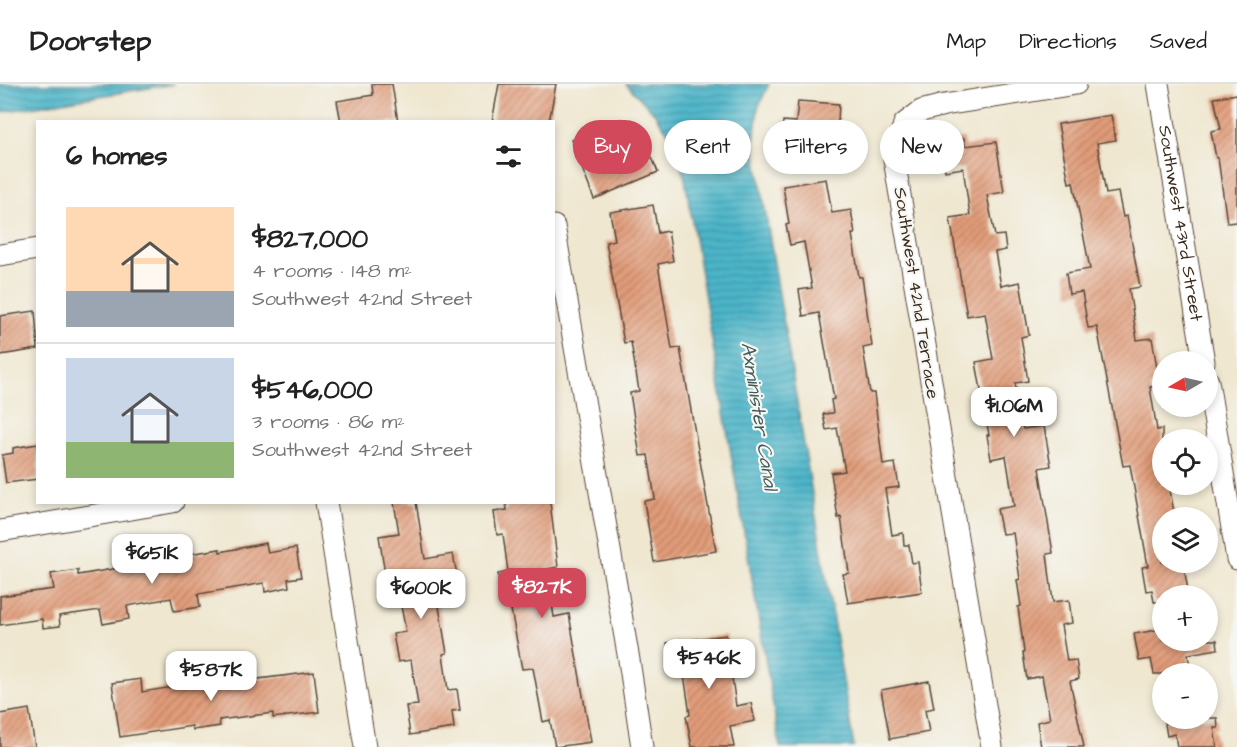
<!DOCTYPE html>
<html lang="en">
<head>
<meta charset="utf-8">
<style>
  body { margin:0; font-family:"Architects Daughter",sans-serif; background:#f2f2f2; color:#222; height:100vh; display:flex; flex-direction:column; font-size:22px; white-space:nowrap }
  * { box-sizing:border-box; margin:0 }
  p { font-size:20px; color:#767676 }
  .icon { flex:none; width:33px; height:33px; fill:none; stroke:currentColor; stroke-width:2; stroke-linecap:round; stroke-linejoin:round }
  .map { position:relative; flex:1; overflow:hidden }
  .sheet { position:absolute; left:36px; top:36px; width:519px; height:384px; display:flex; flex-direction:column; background:#fff; border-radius:0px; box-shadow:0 3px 9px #0003 }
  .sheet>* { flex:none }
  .top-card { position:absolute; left:573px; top:36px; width:570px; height:54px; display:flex; gap:12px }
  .needle { width:39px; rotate:261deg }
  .controls { position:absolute; left:1152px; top:267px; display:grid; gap:12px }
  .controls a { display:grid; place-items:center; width:66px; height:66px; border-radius:50%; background:#fff; box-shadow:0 3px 9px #0003; font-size:30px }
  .price { position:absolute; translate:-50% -51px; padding:0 14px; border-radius:12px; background:#fff; color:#222; font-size:20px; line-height:39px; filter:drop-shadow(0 2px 3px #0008) }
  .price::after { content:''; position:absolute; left:50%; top:36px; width:18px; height:14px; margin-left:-9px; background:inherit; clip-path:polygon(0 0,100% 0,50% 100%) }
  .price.current { background:#d1495b; color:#fff }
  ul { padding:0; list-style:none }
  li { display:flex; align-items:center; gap:18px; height:150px; padding:0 30px }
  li+li { border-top:2px solid #e0e0e0 }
  li span { display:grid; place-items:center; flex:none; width:168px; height:120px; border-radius:0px; color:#555 }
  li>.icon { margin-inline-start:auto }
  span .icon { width:72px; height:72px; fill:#fffc; stroke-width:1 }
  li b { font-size:26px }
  h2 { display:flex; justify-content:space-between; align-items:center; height:72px; padding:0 30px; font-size:26px }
  .tag { padding:0 21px; border-radius:27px; background:#fff; box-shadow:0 3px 9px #0003; font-size:21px; line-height:54px }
  .tag.current { background:#d1495b; color:#fff }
  header { display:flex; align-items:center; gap:36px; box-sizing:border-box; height:84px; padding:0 30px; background:#fff; border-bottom:2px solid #e0e0e0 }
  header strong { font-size:28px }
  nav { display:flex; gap:33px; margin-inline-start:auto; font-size:21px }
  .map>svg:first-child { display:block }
  .water { fill:url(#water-rules); stroke:#437074; stroke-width:1.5 }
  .building { fill:url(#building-hatch) }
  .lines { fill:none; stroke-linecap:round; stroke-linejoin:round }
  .minor-casing { stroke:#564639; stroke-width:23 }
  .minor { stroke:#fff; stroke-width:21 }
  .labels { text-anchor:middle; stroke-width:4.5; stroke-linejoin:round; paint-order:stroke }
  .street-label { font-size:18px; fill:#3b2a1e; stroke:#f6f6f2 }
  .water-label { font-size:20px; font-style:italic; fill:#415b5a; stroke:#f6f6f2 }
</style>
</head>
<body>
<header>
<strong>Doorstep</strong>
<nav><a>Map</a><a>Directions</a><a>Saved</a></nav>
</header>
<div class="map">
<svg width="1237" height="663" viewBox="0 0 1237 663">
  <defs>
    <pattern id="water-rules" width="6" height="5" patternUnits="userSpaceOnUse" patternTransform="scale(1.5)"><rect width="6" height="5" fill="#4bb5c9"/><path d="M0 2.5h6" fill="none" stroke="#4093a3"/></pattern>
    <pattern id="building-hatch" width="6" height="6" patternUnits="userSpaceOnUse" patternTransform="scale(1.5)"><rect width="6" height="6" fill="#e19c79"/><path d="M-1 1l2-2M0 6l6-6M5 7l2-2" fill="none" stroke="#b87f63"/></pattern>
  </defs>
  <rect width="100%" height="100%" fill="#f6f6f2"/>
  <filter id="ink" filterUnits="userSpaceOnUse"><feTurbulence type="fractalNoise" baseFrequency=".0167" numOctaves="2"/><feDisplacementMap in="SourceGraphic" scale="12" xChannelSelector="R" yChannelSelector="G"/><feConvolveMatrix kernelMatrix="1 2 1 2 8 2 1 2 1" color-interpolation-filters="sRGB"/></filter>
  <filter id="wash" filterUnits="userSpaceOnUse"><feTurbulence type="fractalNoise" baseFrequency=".008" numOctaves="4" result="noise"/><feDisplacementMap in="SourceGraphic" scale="24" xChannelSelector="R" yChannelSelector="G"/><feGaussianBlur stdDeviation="1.35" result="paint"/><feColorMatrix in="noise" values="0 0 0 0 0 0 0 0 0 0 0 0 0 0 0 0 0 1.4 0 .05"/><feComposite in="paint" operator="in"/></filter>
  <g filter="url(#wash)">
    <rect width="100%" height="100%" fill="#efe7d0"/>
    <g class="water">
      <polygon points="0,0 174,0 0,28"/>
      <polygon points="626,0 769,0 758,24 754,58 854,663 780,663 685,95 669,50 655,30"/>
    </g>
    <g id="blocks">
      <g class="building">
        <polygon points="372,0 392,0 398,38 341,38 337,17 373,11"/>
        <polygon points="499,0 556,0 549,38 492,38"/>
        <polygon points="1237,10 1237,138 1227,139 1218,74 1216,74 1211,47 1221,45 1214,14"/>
        <polygon points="798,17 839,20 837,54 844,55 842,77 780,72 783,37 796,38"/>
        <polygon points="1111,31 1116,56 1097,59 1106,110 1118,108 1123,133 1127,132 1140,203 1129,205 1137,256 1152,254 1160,302 1150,303 1157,346 1162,345 1162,400 1169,400 1175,434 1162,434 1162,478 1183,478 1189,512 1162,512 1162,518 1154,518 1152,506 1146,507 1142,483 1148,482 1130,381 1123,382 1097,243 1088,244 1082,208 1069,210 1066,189 1090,185 1073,98 1069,99 1058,40"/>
        <polygon points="621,35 632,62 645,57 658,88 594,115 571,56"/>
        <polygon points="964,54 965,62 996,58 1004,108 987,111 995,152 1004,151 1006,166 995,168 1001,202 1020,198 1029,251 1021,253 1028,297 1015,299 1023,345 1044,342 1051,382 1039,384 1053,469 1047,470 1053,518 1069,516 1072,539 1061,541 1067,577 1076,576 1079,595 1070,597 1084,663 1041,663 1037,638 1050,635 1042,592 1027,595 1023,569 1024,568 1018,523 1021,522 1017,496 1020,495 1013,449 1002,450 997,425 1014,422 1006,372 991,375 987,351 989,351 976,278 993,275 985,229 967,232 950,134 970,131 963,84 945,87 941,58"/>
        <polygon points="826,95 832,129 851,126 855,150 852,150 859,193 862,193 872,262 863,264 870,309 874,309 883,381 895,379 899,403 885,405 892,451 903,449 904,461 909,461 912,479 918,478 922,508 848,519 843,490 849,489 841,433 838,434 831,389 845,387 837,344 826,346 823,330 833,329 831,316 834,315 819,229 803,232 799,206 812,204 804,158 790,161 786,141 789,140 783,102"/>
        <polygon points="653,121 658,149 668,147 673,177 658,180 672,265 680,264 716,467 654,478 644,417 655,415 648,371 640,372 630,309 639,307 631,258 624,259 606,158 615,156 610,128"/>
        <polygon points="35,227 38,265 0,271 0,232"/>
        <polygon points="38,360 38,395 6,399 2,371 13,369 13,364"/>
        <polygon points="394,418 416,418 425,475 453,470 458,496 435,500 447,569 443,570 448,606 457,605 460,626 452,627 454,644 410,651 406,622 418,621 411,576 398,578 393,550 406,548 398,506 388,508 379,452 399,449"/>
        <polygon points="506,418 550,418 558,483 547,485 554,533 569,530 591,658 555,663 550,636 543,638 533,584 522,585 510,520 502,521 498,490 508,488 503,450 497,451 494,428 507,426"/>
        <polygon points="266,459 268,469 296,464 301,493 288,495 289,503 265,508 264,499 198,510 200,523 174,527 171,514 127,522 129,535 103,540 100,526 59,532 60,542 43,544 42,535 0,541 0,512 54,505 51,490 78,486 78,491 165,476 165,474 220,465 220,468"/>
        <polygon points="1162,545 1162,556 1217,556 1218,565 1188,570 1191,590 1154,590 1151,575 1139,577 1134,550"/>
        <polygon points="726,551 736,622 751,619 755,637 730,642 734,663 692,663 686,632 690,631 684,590 672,592 667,559"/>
        <polygon points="211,586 213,598 242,594 242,597 314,588 319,628 273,634 273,629 219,636 220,642 193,646 192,642 120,653 112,599 141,595 142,608 187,601 185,589"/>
        <polygon points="929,597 934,624 925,626 929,648 890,655 881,606"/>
        <polygon points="29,625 35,663 0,663 0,630"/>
        <polygon points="1164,634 1217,634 1218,644 1214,644 1217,663 1177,663 1175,650 1167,652"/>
      </g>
    </g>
  </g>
  <g filter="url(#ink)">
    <use href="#blocks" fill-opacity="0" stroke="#564639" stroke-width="1.5"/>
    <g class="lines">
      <defs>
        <g id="minor">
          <path id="s1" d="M1158,0L1204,278"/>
          <polyline points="554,142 629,576 642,663"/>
          <polyline points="0,171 38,165"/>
          <polyline points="1208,297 1237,475"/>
          <polyline points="326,418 365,663"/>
          <polyline points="0,447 173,418"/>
          <polyline points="992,663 894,75 904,40 921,27 944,21 1076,0"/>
        </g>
      </defs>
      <use href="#minor" class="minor-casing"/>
      <use href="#minor" class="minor"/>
    </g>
  </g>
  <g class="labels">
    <g class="street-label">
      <text dy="6" stroke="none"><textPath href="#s1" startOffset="141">Southwest 43rd Street</textPath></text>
      <text transform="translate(917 209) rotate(81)" y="6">Southwest 42nd Terrace</text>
    </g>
    <g class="water-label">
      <text transform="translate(760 332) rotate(81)" y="7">Axminister Canal</text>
    </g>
  </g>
</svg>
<div class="controls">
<a><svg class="needle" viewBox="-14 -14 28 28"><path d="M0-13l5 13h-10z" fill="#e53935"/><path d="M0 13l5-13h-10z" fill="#767676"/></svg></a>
<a><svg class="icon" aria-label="locate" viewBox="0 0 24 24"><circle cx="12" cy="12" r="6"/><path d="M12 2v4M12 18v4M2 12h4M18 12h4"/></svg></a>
<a><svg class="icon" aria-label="layers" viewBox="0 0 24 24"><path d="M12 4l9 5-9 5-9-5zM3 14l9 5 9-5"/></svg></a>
<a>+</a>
<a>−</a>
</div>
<b class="price" style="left:1014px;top:354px">$1.06M</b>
<b class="price" style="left:152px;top:501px">$651K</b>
<b class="price current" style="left:542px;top:535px">$827K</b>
<b class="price" style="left:421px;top:536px">$600K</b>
<b class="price" style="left:709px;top:606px">$546K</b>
<b class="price" style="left:211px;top:618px">$587K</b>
<div class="top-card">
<a class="tag current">Buy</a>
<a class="tag">Rent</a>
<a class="tag">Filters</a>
<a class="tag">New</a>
</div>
<section class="sheet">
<h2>6 homes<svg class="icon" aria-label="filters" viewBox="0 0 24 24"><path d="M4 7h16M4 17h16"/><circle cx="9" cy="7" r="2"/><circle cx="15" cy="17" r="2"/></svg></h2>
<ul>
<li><span style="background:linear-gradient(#ffd9b3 70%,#9aa5b1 0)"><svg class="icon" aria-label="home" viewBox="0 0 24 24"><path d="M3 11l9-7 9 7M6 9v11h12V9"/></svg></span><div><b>$827,000</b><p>4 rooms · 148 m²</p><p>Southwest 42nd Street</p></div></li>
<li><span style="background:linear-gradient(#c9d6e8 70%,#8fb573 0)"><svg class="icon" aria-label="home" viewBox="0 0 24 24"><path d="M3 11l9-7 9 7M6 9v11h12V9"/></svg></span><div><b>$546,000</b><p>3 rooms · 86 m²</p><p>Southwest 42nd Street</p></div></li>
</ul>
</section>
</div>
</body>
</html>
